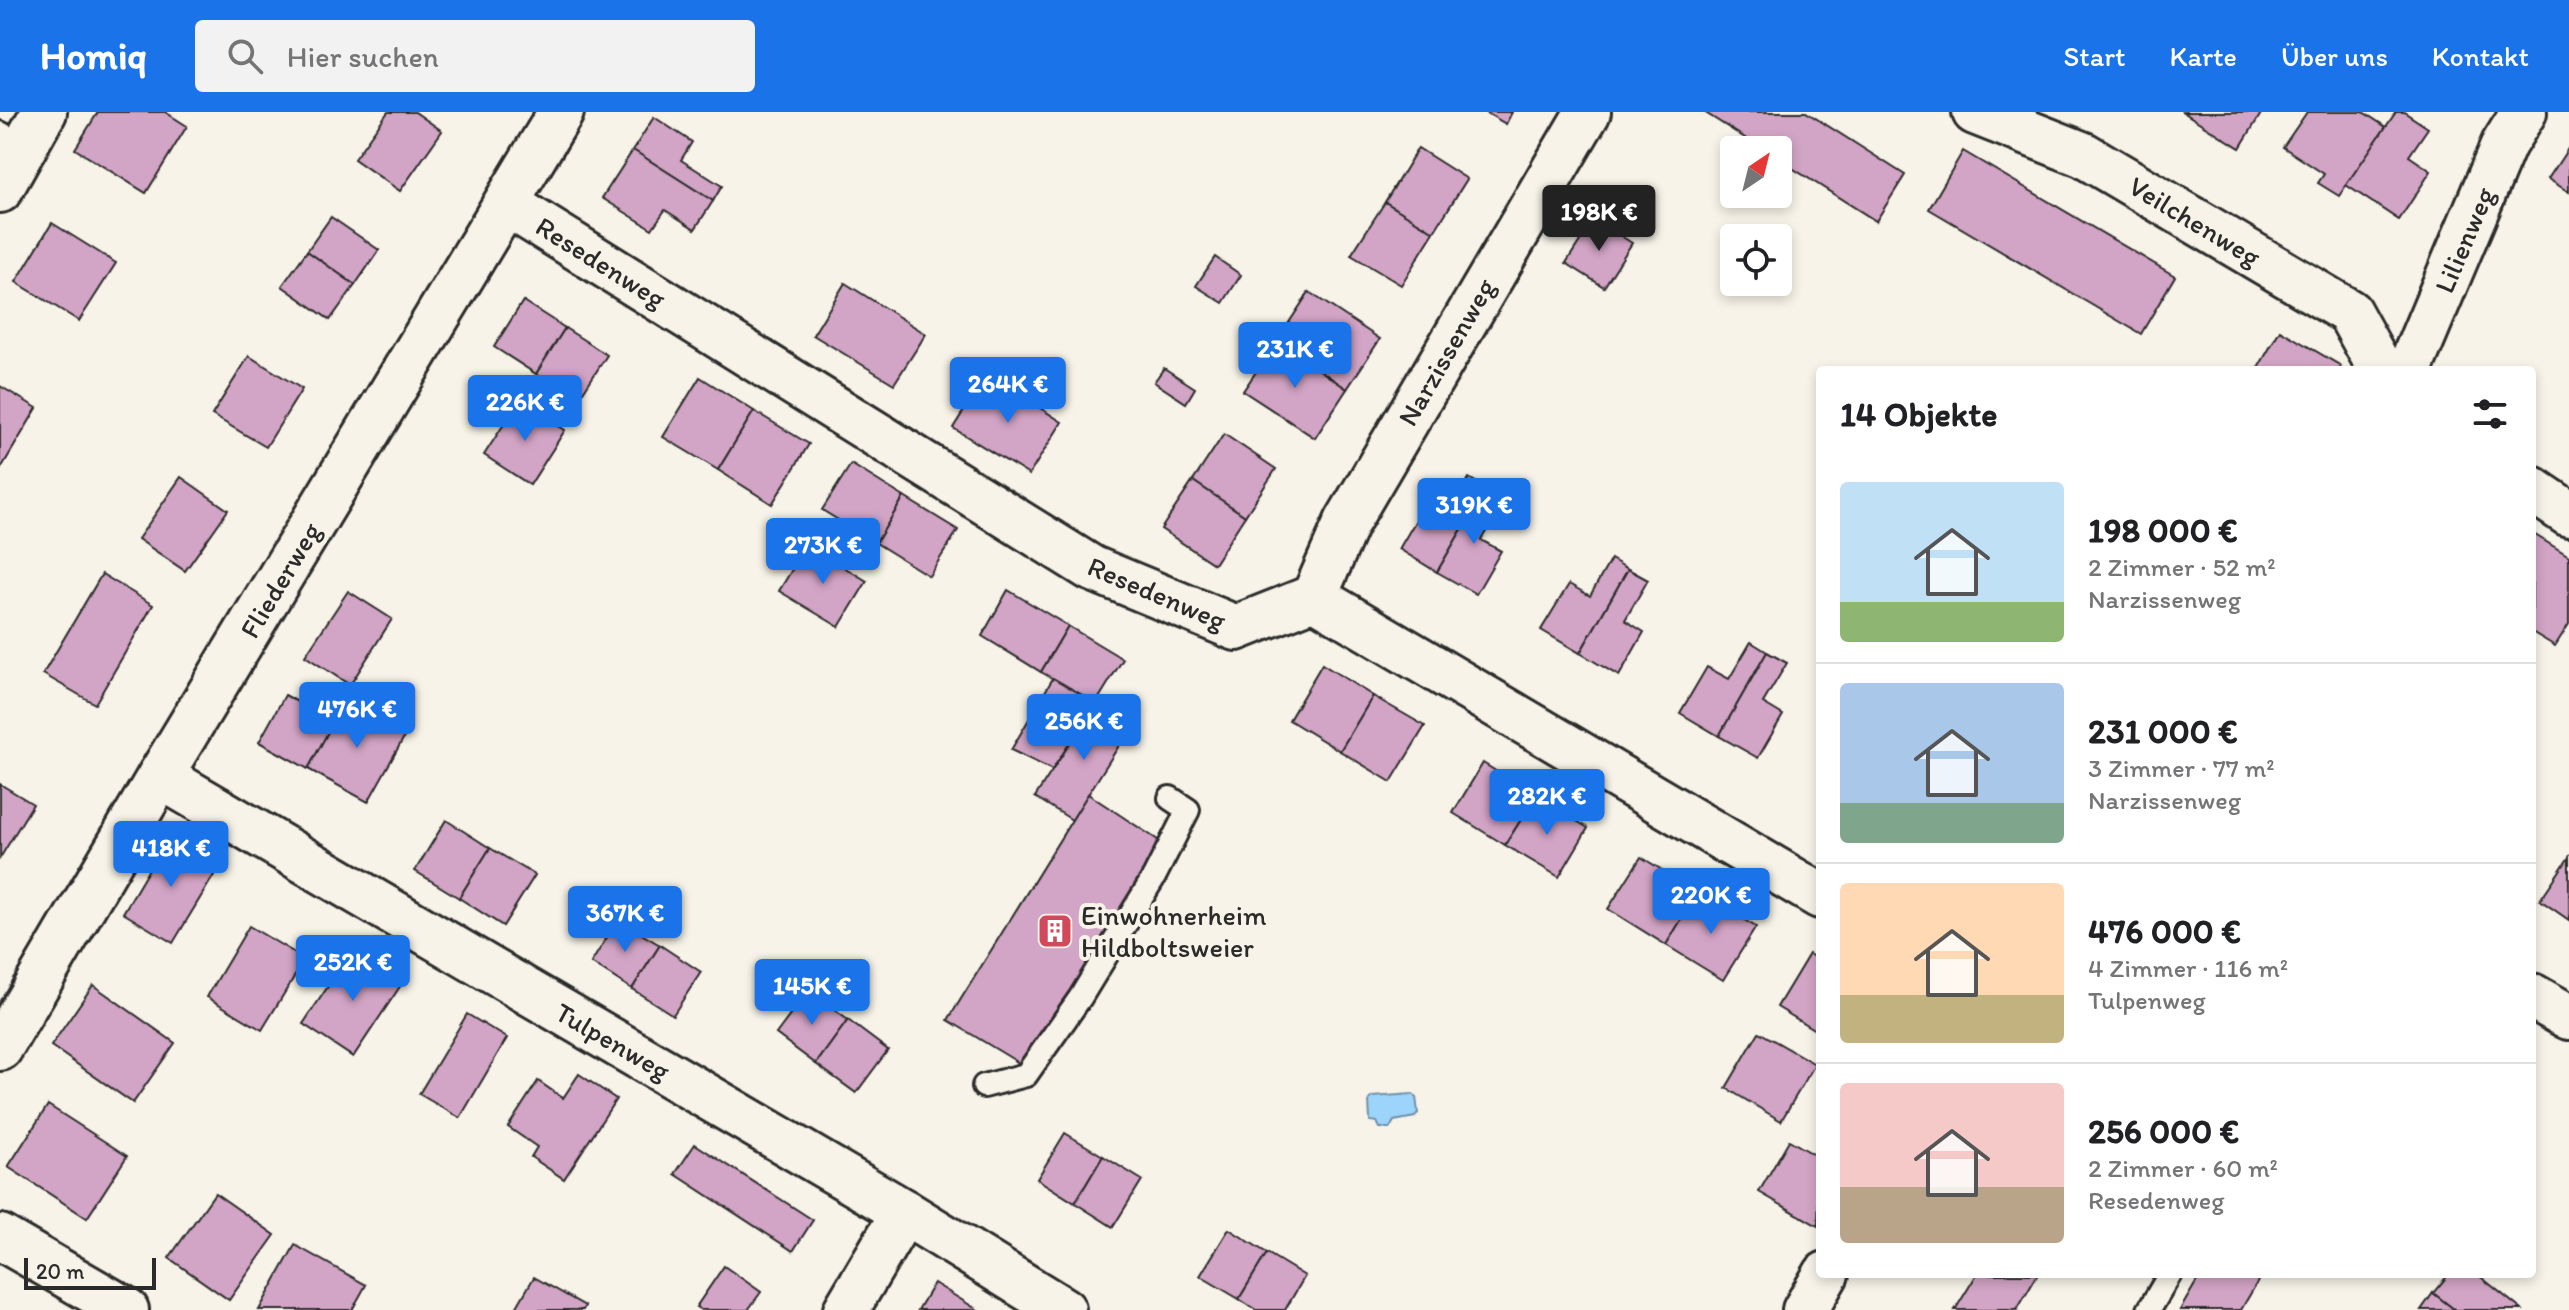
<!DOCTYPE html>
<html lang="de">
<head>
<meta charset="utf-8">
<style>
  body { margin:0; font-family:Itim,sans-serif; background:#f2f2f2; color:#202124; height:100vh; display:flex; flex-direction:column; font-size:30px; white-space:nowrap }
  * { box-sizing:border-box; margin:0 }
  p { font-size:26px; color:#757577 }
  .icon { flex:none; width:44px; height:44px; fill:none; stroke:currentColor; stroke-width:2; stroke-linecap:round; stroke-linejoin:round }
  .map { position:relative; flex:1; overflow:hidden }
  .sheet { position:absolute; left:1816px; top:254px; width:720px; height:912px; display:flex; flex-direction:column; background:#fff; border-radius:8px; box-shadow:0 4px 12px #0003 }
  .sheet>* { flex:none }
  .needle { width:52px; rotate:35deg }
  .tools { position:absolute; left:1720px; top:24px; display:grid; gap:16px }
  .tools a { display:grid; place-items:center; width:72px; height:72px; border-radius:8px; background:#fff; box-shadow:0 4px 12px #0003; font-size:40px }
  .scale { position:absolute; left:24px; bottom:20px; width:132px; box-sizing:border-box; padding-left:8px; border:4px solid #2b2b2b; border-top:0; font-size:22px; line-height:28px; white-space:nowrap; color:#2b2b2b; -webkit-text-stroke:6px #f7f3e8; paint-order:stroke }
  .price { position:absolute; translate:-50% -68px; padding:0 18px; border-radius:8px; background:#1a73e8; color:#fff; font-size:26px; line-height:52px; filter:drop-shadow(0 2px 4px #0008) }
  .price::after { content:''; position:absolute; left:50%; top:48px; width:24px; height:18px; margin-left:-12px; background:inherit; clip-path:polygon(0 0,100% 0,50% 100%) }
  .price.current { background:#222; color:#fff }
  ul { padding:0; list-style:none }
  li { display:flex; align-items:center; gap:24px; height:200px; padding:0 24px }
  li+li { border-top:2px solid #e0e0e0 }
  li span { display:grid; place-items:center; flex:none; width:224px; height:160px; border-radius:8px; color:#555 }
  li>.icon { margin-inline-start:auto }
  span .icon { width:96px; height:96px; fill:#fffc; stroke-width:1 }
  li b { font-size:34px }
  h2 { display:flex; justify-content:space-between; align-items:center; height:96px; padding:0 24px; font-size:34px }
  header { display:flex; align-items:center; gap:48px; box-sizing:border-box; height:112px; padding:0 40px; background:#1a73e8; color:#fff }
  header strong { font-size:38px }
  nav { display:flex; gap:44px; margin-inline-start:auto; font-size:28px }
  .search { width:560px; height:72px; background:#f2f2f2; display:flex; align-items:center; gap:20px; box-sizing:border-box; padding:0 28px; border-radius:8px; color:#757577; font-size:30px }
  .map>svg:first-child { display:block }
  .water { fill:#9dd4fc; stroke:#6f90a8; stroke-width:2 }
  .building { fill:#d2a4c5; stroke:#2b2b2b; stroke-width:2 }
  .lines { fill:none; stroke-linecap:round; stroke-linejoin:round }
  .lane-casing { stroke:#2b2b2b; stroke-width:28 }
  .street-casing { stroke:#2b2b2b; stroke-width:50 }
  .lane { stroke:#f7f3e8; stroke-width:22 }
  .street { stroke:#f7f3e8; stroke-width:44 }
  .labels { text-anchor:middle; stroke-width:8; stroke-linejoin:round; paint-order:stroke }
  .street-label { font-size:28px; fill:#2b2b2b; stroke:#f7f3e8 }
  .poi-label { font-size:28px; fill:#2b2b2b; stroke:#f7f3e8; text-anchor:start }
</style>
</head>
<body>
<header>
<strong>Homiq</strong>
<div class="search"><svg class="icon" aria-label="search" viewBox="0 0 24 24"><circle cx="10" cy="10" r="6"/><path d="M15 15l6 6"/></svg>Hier suchen</div>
<nav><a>Start</a><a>Karte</a><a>Über uns</a><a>Kontakt</a></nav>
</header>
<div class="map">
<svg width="2569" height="1198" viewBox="0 0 2569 1198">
  <rect width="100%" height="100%" fill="#f7f3e8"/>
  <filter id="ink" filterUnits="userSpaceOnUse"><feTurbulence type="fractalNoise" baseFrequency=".0125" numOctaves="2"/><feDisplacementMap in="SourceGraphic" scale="16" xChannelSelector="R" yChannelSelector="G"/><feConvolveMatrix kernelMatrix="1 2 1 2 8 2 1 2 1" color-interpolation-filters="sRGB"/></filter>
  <g filter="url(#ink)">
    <polygon class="water" points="1413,982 1416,985 1418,1001 1415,1005 1394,1009 1390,1016 1380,1016 1377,1010 1370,1009 1369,988 1372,985"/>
    <g class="building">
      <polygon points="98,0 165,0 187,14 146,81 75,37"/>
      <polygon points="388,0 415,0 442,19 400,79 354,47"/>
      <polygon points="1485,0 1512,0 1506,12"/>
      <polygon points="1704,0 1806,0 1905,63 1876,109 1778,47 1778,38 1764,38"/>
      <polygon points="2183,0 2262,0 2240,36"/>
      <polygon points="2307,0 2363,0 2386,15 2339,84 2318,71 2324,62 2283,35"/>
      <polygon points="2396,0 2404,0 2428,16 2409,44 2431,59 2399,108 2346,73"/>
      <polygon points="654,5 692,30 681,48 722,74 713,89 633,38"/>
      <polygon points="2569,35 2569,80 2548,67"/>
      <polygon points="1418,36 1467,67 1434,120 1385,90"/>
      <polygon points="633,38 713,89 695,117 665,98 652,117 602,86"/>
      <polygon points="1963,39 2175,164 2141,222 1929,97"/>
      <polygon points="1385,90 1434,120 1401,173 1351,143"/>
      <polygon points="331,105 379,138 355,173 307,139"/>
      <polygon points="1594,107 1632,131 1604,175 1566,151"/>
      <polygon points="52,111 116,151 79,209 16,170"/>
      <polygon points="307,139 355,173 330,208 282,174"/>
      <polygon points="1215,145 1241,163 1223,191 1196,174"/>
      <polygon points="845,171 926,222 894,272 813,223"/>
      <polygon points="1309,180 1380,227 1347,277 1277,229"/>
      <polygon points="523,189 565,216 536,262 494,235"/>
      <polygon points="565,216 607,243 578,288 536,262"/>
      <polygon points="2280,218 2341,254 2339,258 2257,258"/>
      <polygon points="1277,229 1347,277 1315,326 1243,279"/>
      <polygon points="249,244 302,277 266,335 212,303"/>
      <polygon points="1164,256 1195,276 1186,291 1154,270"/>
      <polygon points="987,262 1062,310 1029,363 953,316"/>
      <polygon points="700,265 754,299 718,358 663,325"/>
      <polygon points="0,274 37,296 0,358"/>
      <polygon points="519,289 565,318 530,373 484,343"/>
      <polygon points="754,299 809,332 772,392 718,358"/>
      <polygon points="1224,322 1276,357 1245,404 1193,369"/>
      <polygon points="851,352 904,385 876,431 822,398"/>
      <polygon points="181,365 228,398 185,459 138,427"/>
      <polygon points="1469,366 1486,376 1437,460 1399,437 1426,391 1447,403"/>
      <polygon points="1193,369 1245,404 1214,452 1161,417"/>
      <polygon points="1486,376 1505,387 1481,428 1501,439 1476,482 1437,460"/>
      <polygon points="904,385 958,418 929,464 876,431"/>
      <polygon points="2532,421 2569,444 2569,512 2555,534 2532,520"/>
      <polygon points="807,433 867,469 839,515 779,479"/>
      <polygon points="1611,447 1628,457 1580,541 1541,518 1569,472 1590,484"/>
      <polygon points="1628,457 1648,468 1625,508 1644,520 1619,564 1580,541"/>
      <polygon points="102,462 153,493 95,592 43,562"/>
      <polygon points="1008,478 1068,514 1041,560 982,524"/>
      <polygon points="348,479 392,507 350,573 305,544"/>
      <polygon points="1068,514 1123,547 1096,591 1041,560"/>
      <polygon points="1751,530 1767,540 1719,624 1680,601 1707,555 1729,567"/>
      <polygon points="1767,540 1787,551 1763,591 1783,603 1758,646 1719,624"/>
      <polygon points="1322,552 1373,584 1340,639 1289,608"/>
      <polygon points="1053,566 1096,591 1052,658 1011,638"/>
      <polygon points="285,583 334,610 308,657 259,630"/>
      <polygon points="1373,584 1425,614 1391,670 1340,639"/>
      <polygon points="346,587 407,620 368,690 308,657"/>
      <polygon points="1096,591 1132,613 1072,708 1035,685"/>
      <polygon points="1483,651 1536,684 1505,733 1453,701"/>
      <polygon points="0,672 33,692 0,746"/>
      <polygon points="1088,682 1161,730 1024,954 948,908"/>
      <polygon points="1536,684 1588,716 1559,765 1505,733"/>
      <polygon points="446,708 490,736 459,786 415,759"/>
      <polygon points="169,723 220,753 173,831 123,801"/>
      <polygon points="490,736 535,763 503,814 459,786"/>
      <polygon points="1641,745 1698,780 1666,833 1608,797"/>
      <polygon points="2569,745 2569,808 2540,788"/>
      <polygon points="1698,780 1756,815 1723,868 1666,833"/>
      <polygon points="618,808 660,833 632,877 591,851"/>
      <polygon points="249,814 305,847 262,918 207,885"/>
      <polygon points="660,833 701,860 673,903 632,877"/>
      <polygon points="353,837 403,870 353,945 303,912"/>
      <polygon points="1809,842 1820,849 1820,921 1777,895"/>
      <polygon points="93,873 175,931 133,991 51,934"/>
      <polygon points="808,879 848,908 816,952 776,922"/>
      <polygon points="467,902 507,926 460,1006 419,982"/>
      <polygon points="848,908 888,938 856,981 816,952"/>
      <polygon points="1759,920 1815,952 1781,1009 1726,976"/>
      <polygon points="579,962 616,987 564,1067 531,1045 537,1035 508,1015 538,969 563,986"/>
      <polygon points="48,993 127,1044 87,1106 8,1055"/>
      <polygon points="1065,1021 1103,1044 1075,1091 1037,1067"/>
      <polygon points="1789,1028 1820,1046 1818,1114 1759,1080"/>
      <polygon points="695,1032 813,1108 793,1139 675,1062"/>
      <polygon points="1103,1044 1142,1068 1113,1115 1075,1091"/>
      <polygon points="215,1081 275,1123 229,1188 169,1146"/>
      <polygon points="1229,1117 1267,1141 1239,1187 1200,1164"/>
      <polygon points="295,1133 366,1173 352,1198 259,1198"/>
      <polygon points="1267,1141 1305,1164 1285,1198 1256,1198 1239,1187"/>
      <polygon points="724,1154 761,1180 748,1198 701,1198 696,1195"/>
      <polygon points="1977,1162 2038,1162 2017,1198 1955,1198"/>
      <polygon points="2201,1162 2262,1162 2241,1198 2180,1198"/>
      <polygon points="2449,1162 2477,1162 2522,1198 2455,1198 2433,1181"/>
      <polygon points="534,1165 585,1194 583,1198 515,1198"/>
      <polygon points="934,1171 978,1198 918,1198"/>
      <polygon points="2433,1181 2455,1198 2421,1198"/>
    </g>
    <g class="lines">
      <defs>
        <g id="lane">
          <polyline points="0,21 25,36"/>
          <polyline points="984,974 1026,963 1080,886 1154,765 1188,698 1170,686"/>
          <polyline points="2149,1198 2170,1162"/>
        </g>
        <g id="street">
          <polyline points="1975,0 2084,43 2349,200 2381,258"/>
          <polyline points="0,78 44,0"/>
          <polyline points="507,92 1091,456 1236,516 1314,485 1820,784"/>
          <polyline points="2409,258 2504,32 2524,0"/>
          <polyline points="2532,377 2569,402"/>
          <polyline points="1314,485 1347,410 1588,0"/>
          <polyline points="160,664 904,1100 1063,1198"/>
          <polyline points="2532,884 2569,905"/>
          <polyline points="0,936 160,664 561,0"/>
          <polyline points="0,1125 126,1198"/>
          <polyline points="846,1198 904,1100"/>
          <polyline points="1805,1198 1826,1162"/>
        </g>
      </defs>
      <use href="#lane" class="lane-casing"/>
      <use href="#street" class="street-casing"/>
      <use href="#lane" class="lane"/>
      <use href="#street" class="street"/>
    </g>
  </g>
  <defs>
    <symbol id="building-square" viewBox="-11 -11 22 22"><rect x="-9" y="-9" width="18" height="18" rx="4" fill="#d1495b" stroke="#f7f3e8"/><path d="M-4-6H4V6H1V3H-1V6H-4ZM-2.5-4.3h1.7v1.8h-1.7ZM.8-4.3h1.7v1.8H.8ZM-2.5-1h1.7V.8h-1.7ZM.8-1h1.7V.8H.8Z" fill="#fff"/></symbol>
  </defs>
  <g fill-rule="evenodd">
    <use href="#building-square" x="1035" y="799" width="40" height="40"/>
  </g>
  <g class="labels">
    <g class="street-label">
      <text transform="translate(2195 109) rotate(31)" y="10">Veilchenweg</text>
      <text transform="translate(2464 128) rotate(-67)" y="10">Lilienweg</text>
      <text transform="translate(601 150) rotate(32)" y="10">Resedenweg</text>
      <text transform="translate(1446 240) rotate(-60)" y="10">Narzissenweg</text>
      <text transform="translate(280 468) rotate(-59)" y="10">Fliederweg</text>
      <text transform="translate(1157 481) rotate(23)" y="10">Resedenweg</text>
      <text transform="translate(613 929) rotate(30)" y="10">Tulpenweg</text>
    </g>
    <g class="poi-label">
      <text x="1081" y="813">Einwohnerheim<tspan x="1081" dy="32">Hildboltsweier</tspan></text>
    </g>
  </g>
</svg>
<div class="tools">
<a><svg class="needle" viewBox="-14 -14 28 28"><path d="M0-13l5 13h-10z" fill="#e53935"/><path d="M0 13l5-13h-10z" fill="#757577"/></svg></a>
<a><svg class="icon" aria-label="locate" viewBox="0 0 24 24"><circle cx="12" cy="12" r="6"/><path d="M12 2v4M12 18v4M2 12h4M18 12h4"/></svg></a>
</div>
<div class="scale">20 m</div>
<b class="price current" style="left:1599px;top:141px">198K €</b>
<b class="price" style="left:1295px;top:278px">231K €</b>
<b class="price" style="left:1008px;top:313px">264K €</b>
<b class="price" style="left:525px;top:331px">226K €</b>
<b class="price" style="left:1474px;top:434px">319K €</b>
<b class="price" style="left:823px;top:474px">273K €</b>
<b class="price" style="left:357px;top:638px">476K €</b>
<b class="price" style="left:1084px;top:650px">256K €</b>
<b class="price" style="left:1547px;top:725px">282K €</b>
<b class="price" style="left:171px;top:777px">418K €</b>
<b class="price" style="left:1711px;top:824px">220K €</b>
<b class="price" style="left:625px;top:842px">367K €</b>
<b class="price" style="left:353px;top:891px">252K €</b>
<b class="price" style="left:812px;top:915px">145K €</b>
<section class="sheet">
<h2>14 Objekte<svg class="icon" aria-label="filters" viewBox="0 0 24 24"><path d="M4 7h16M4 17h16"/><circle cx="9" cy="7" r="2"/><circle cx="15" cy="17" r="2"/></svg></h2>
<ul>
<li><span style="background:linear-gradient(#bfe0f5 75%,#8fb573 0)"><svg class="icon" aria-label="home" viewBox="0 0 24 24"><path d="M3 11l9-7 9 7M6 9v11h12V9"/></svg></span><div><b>198 000 €</b><p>2 Zimmer · 52 m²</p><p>Narzissenweg</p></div></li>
<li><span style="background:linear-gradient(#a9c7e8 75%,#7fa58c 0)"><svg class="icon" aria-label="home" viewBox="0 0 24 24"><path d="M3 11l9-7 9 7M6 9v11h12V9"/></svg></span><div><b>231 000 €</b><p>3 Zimmer · 77 m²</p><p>Narzissenweg</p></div></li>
<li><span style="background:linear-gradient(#ffd9b3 70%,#c2b280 0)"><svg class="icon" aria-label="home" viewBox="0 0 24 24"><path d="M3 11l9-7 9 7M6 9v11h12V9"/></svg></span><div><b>476 000 €</b><p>4 Zimmer · 116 m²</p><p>Tulpenweg</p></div></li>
<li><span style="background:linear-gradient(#f6c9c9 65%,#b9a48a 0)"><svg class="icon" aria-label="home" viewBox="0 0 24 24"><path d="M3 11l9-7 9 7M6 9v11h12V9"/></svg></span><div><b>256 000 €</b><p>2 Zimmer · 60 m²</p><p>Resedenweg</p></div></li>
</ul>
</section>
</div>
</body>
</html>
